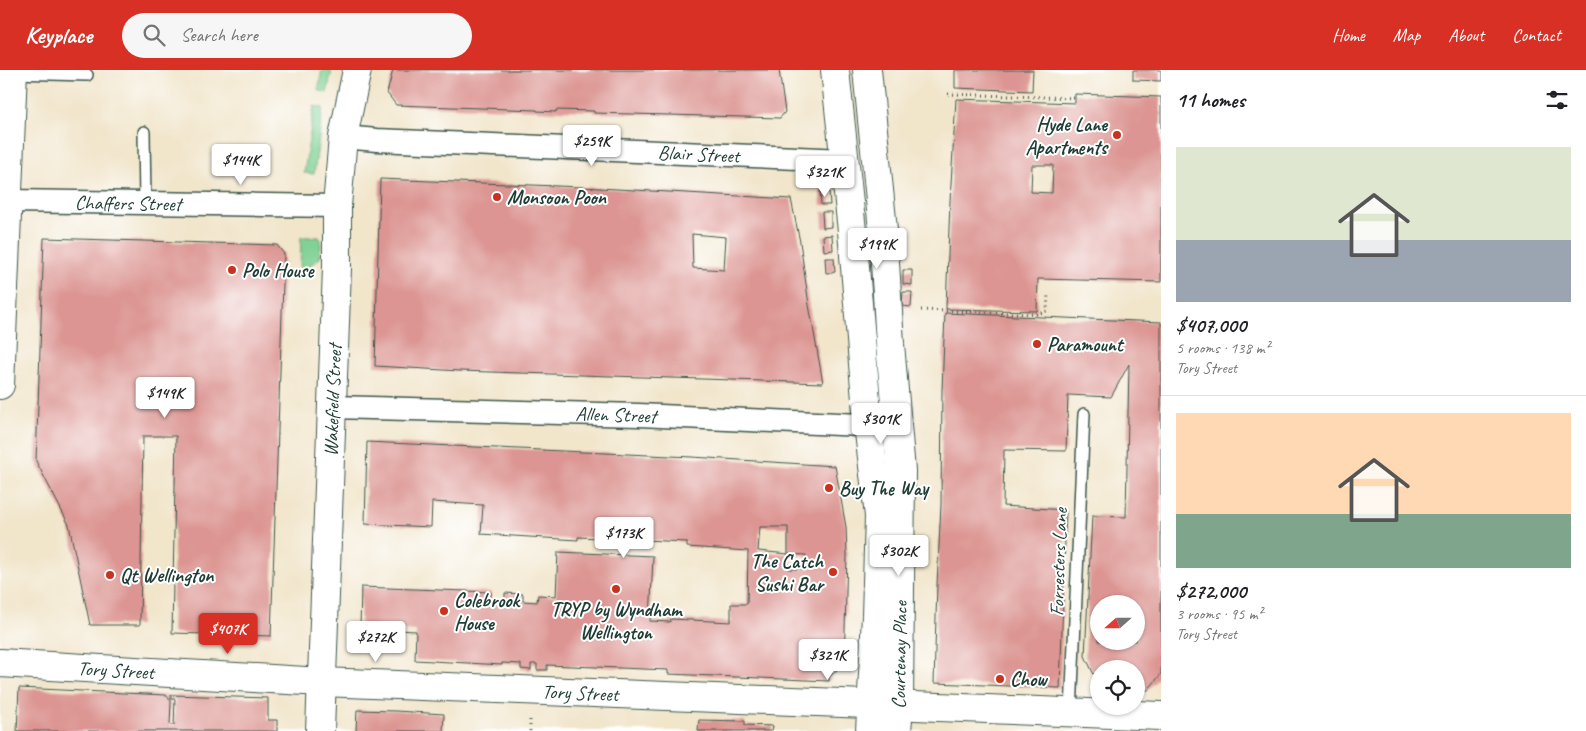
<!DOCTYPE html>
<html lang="en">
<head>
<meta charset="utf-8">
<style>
  body { margin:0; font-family:Caveat,sans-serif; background:#f6f6f6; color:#202124; height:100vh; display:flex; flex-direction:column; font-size:19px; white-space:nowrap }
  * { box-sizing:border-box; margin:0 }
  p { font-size:16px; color:#757577 }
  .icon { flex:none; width:28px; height:28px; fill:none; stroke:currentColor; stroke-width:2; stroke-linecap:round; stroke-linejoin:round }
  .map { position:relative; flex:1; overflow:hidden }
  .details { display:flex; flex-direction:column; background:#fff; width:425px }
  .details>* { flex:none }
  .needle { width:32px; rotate:249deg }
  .controls { position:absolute; left:1090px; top:525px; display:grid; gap:10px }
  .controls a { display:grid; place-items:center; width:55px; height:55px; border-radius:50%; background:#fff; box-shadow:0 1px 4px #0004; font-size:25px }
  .price { position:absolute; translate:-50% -42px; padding:0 11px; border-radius:5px; background:#fff; color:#222; font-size:16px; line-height:32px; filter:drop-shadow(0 1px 2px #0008) }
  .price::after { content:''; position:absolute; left:50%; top:30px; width:15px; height:11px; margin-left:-8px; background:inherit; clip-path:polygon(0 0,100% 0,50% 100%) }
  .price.on { background:#d93025; color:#fff }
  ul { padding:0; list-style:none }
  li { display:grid; align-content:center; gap:10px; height:265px; padding:0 15px }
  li+li { border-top:1px solid #e0e0e0 }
  li span { display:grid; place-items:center; height:155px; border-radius:0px; color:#555 }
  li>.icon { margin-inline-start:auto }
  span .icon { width:90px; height:90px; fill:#fffc; stroke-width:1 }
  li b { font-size:21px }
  h2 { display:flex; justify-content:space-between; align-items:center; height:60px; padding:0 15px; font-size:21px }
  header { display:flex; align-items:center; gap:30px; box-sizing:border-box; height:70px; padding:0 25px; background:#d93025; color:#fff }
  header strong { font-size:24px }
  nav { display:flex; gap:28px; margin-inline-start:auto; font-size:18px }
  .search { width:350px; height:45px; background:#f6f6f6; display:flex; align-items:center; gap:12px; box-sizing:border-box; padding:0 18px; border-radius:28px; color:#757577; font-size:19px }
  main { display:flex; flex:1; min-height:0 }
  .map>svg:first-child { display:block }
  .green { fill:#80d294; stroke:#508864 }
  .building { fill:#dc9592; fill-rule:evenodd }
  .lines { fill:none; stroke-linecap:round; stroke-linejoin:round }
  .service-casing { stroke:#3e564a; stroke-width:14 }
  .minor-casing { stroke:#3e564a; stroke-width:25 }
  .tertiary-casing { stroke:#3e564a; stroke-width:30 }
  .primary-casing { stroke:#3e564a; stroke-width:30 }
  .path { stroke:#3e564a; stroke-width:3; stroke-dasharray:1 4; stroke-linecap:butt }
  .service { stroke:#fff; stroke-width:11 }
  .minor { stroke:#fff; stroke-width:22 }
  .tertiary { stroke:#fff; stroke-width:28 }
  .primary { stroke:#fff; stroke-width:28 }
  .poi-dot { fill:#c8321e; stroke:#fff; stroke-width:2 }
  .labels { text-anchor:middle; stroke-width:4; stroke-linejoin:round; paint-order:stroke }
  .poi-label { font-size:20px; font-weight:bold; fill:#1f3d34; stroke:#fff; text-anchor:start }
  .street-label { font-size:20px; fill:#1f3d34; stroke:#fff }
</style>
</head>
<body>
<header>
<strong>Keyplace</strong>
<div class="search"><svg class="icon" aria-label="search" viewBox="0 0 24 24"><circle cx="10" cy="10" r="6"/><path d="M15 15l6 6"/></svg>Search here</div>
<nav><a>Home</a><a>Map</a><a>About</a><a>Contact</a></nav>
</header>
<main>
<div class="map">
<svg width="1161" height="661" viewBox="0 0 1161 661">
  <rect width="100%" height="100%" fill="#fff"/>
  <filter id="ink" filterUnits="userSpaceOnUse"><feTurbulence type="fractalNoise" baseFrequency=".02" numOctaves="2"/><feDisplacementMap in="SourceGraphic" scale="10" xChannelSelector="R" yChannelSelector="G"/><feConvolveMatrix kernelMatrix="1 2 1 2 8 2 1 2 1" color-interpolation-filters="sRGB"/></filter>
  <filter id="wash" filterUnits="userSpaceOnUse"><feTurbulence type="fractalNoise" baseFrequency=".0096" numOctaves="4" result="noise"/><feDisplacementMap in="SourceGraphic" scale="20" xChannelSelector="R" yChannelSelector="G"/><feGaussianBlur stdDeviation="1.12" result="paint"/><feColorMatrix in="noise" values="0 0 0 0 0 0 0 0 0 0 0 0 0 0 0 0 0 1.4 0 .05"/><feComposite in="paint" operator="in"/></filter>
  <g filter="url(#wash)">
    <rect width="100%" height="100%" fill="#f1e5ca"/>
    <g class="green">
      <polygon points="322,0 332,0 327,23 318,20"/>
      <polygon points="314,36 323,38 314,104 304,103"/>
      <polygon points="301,167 319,167 321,170 320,188 300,202"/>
    </g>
    <g id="blocks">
      <g class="building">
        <polygon points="393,0 779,0 785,42 780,48 594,43 594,41 556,40 556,42 537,41 537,40 396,35 387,23"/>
        <polygon points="955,0 1033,0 1032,21 955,18"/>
        <polygon points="1133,0 1161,0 1161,11 1133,10"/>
        <path d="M1075,24L1161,27V212L1038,209L1037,241L946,239L950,131L956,29L1075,33ZM1032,95H1053L1052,123L1031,122Z"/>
        <path d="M380,109L582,117L791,129L800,172L809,235L823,313L460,301L375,296ZM692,164L726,167L724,200L693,198Z"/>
        <polygon points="829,120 830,135 821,135 820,121"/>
        <polygon points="822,142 831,142 831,157 823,158"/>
        <polygon points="832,165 833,180 824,181 823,166"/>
        <polygon points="44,168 277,175 284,184 271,566 172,563 176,366 143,366 140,555 90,555 69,455 36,391"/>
        <polygon points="825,188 834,188 835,202 826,203"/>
        <polygon points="903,200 912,200 912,215 903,214"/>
        <polygon points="903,222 912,222 911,237 902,236"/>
        <path d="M945,243L1161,252V604L1148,620L1136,622V599H1099V615L1085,586L1092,446L1126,447L1129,294L1111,327L1068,325L1066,381L1004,380L1003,436L1066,440L1060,618L934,613L937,515L941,435L942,320ZM1099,534H1136V571H1099Z"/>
        <path d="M367,372L692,387L835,396L846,457L847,485L844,597H840L829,607V611L668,604V600L547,595V600H537V594H531V600L521,599V594L502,593V595L415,590L416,561L360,558L361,517L491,522V529L505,530V523L523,524V531L537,532L538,525L556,526L558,482L653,486L650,551L670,552L671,549L731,552V534H747L748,481L687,477V472L578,467V470L481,464L483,435L432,432L431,457L365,454ZM760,457H788V484L806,485V499H788V484L758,481Z"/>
        <polygon points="19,618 166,625 171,631 170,655 174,655 175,629 171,629 171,625 268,628 268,650 277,650 277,661 17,661"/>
        <polygon points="357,640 396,641 444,644 443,661 356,661"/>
        <polygon points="699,650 745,651 745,655 773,656 772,661 698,661"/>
      </g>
    </g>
  </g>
  <g filter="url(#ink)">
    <use href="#blocks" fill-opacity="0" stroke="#3e564a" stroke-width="1"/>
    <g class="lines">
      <defs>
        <g id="service">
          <polyline points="13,3 87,5"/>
          <polyline points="144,62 145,133"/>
          <polyline points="1071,642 1084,344"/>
        </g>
        <g id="minor">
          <path id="s1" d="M343,67L377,70L845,90"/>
          <path id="s2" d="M8,131L337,136"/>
          <path id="s3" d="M332,337L639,345L883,356"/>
        </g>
        <g id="tertiary">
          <polyline points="835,0 852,161 868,354 879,446 876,546 870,661"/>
          <polyline points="867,0 883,160 890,274 901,401 899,636 897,661"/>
          <path id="s4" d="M0,593L322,612L1161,646"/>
        </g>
        <g id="primary">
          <polyline points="0,315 13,0"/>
          <path id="s5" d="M320,661L337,198V136L343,67L357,0"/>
        </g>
      </defs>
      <use href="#service" class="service-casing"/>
      <use href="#minor" class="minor-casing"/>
      <use href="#tertiary" class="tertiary-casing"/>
      <use href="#primary" class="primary-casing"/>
      <g class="path">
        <polyline points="948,24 1075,28"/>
        <polyline points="921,240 1036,244 1047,241 1048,223"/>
        <polyline points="530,661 530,646"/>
      </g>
      <use href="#service" class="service"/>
      <use href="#minor" class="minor"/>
      <use href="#tertiary" class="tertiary"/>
      <use href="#primary" class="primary"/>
    </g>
  </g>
  <g class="poi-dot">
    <circle cx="1117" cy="65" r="5"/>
    <circle cx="497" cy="127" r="5"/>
    <circle cx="232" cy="200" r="5"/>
    <circle cx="1037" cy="274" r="5"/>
    <circle cx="829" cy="418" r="5"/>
    <circle cx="833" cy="502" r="5"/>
    <circle cx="110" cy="505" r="5"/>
    <circle cx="616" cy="519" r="5"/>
    <circle cx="444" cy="541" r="5"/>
    <circle cx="1000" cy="609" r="5"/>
  </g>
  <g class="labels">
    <g class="poi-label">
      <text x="1107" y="61" text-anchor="end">Hyde Lane<tspan x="1107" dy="23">Apartments</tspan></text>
      <text x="507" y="134">Monsoon Poon</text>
      <text x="242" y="207">Polo House</text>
      <text x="1047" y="281">Paramount</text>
      <text x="839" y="425">Buy The Way</text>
      <text x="823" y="498" text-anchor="end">The Catch<tspan x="823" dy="23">Sushi Bar</tspan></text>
      <text x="120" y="512">Qt Wellington</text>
      <text x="454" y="537">Colebrook<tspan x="454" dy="23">House</tspan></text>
      <text x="616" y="546" text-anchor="middle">TRYP by Wyndham<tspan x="616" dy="23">Wellington</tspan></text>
      <text x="1010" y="616">Chow</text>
    </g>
    <g class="street-label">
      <text dy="7" stroke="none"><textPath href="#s1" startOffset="356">Blair Street</textPath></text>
      <text dy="7" stroke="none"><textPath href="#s2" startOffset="120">Chaffers Street</textPath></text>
      <text dy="7" stroke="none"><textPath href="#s5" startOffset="331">Wakefield Street</textPath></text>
      <text dy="7" stroke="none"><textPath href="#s3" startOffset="284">Allen Street</textPath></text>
      <text transform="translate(1058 492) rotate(-88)" y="7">Forresters Lane</text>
      <text transform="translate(899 585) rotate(-89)" y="7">Courtenay Place</text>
      <text dy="7" stroke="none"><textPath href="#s4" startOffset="116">Tory Street</textPath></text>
      <text dy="7" stroke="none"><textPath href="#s4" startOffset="581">Tory Street</textPath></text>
    </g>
  </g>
</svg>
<div class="controls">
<a><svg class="needle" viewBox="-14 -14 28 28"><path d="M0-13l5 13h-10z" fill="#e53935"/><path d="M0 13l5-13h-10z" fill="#757577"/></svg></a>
<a><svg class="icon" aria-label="locate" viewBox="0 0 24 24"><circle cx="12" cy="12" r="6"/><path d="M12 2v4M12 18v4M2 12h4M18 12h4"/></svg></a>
</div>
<b class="price" style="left:592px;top:97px">$259K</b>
<b class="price" style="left:241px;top:116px">$144K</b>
<b class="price" style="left:825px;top:128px">$321K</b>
<b class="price" style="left:877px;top:200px">$199K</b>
<b class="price" style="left:165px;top:349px">$149K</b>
<b class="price" style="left:881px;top:375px">$301K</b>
<b class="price" style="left:624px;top:489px">$173K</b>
<b class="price" style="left:899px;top:507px">$302K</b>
<b class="price on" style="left:228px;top:585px">$407K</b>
<b class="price" style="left:376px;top:593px">$272K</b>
<b class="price" style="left:828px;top:611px">$321K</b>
</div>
<section class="details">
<h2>11 homes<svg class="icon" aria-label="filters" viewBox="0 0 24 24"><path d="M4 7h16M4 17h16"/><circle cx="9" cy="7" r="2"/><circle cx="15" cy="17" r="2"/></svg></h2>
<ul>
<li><span style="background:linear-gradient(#dfe7d0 60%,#9aa5b1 0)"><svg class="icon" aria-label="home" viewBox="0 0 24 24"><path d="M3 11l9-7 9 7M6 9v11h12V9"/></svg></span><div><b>$407,000</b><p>5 rooms · 138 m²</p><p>Tory Street</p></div></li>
<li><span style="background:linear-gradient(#ffd9b3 65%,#7fa58c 0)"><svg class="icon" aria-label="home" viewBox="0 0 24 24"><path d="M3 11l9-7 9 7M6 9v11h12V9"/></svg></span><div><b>$272,000</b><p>3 rooms · 95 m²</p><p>Tory Street</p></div></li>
</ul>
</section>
</main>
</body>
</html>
